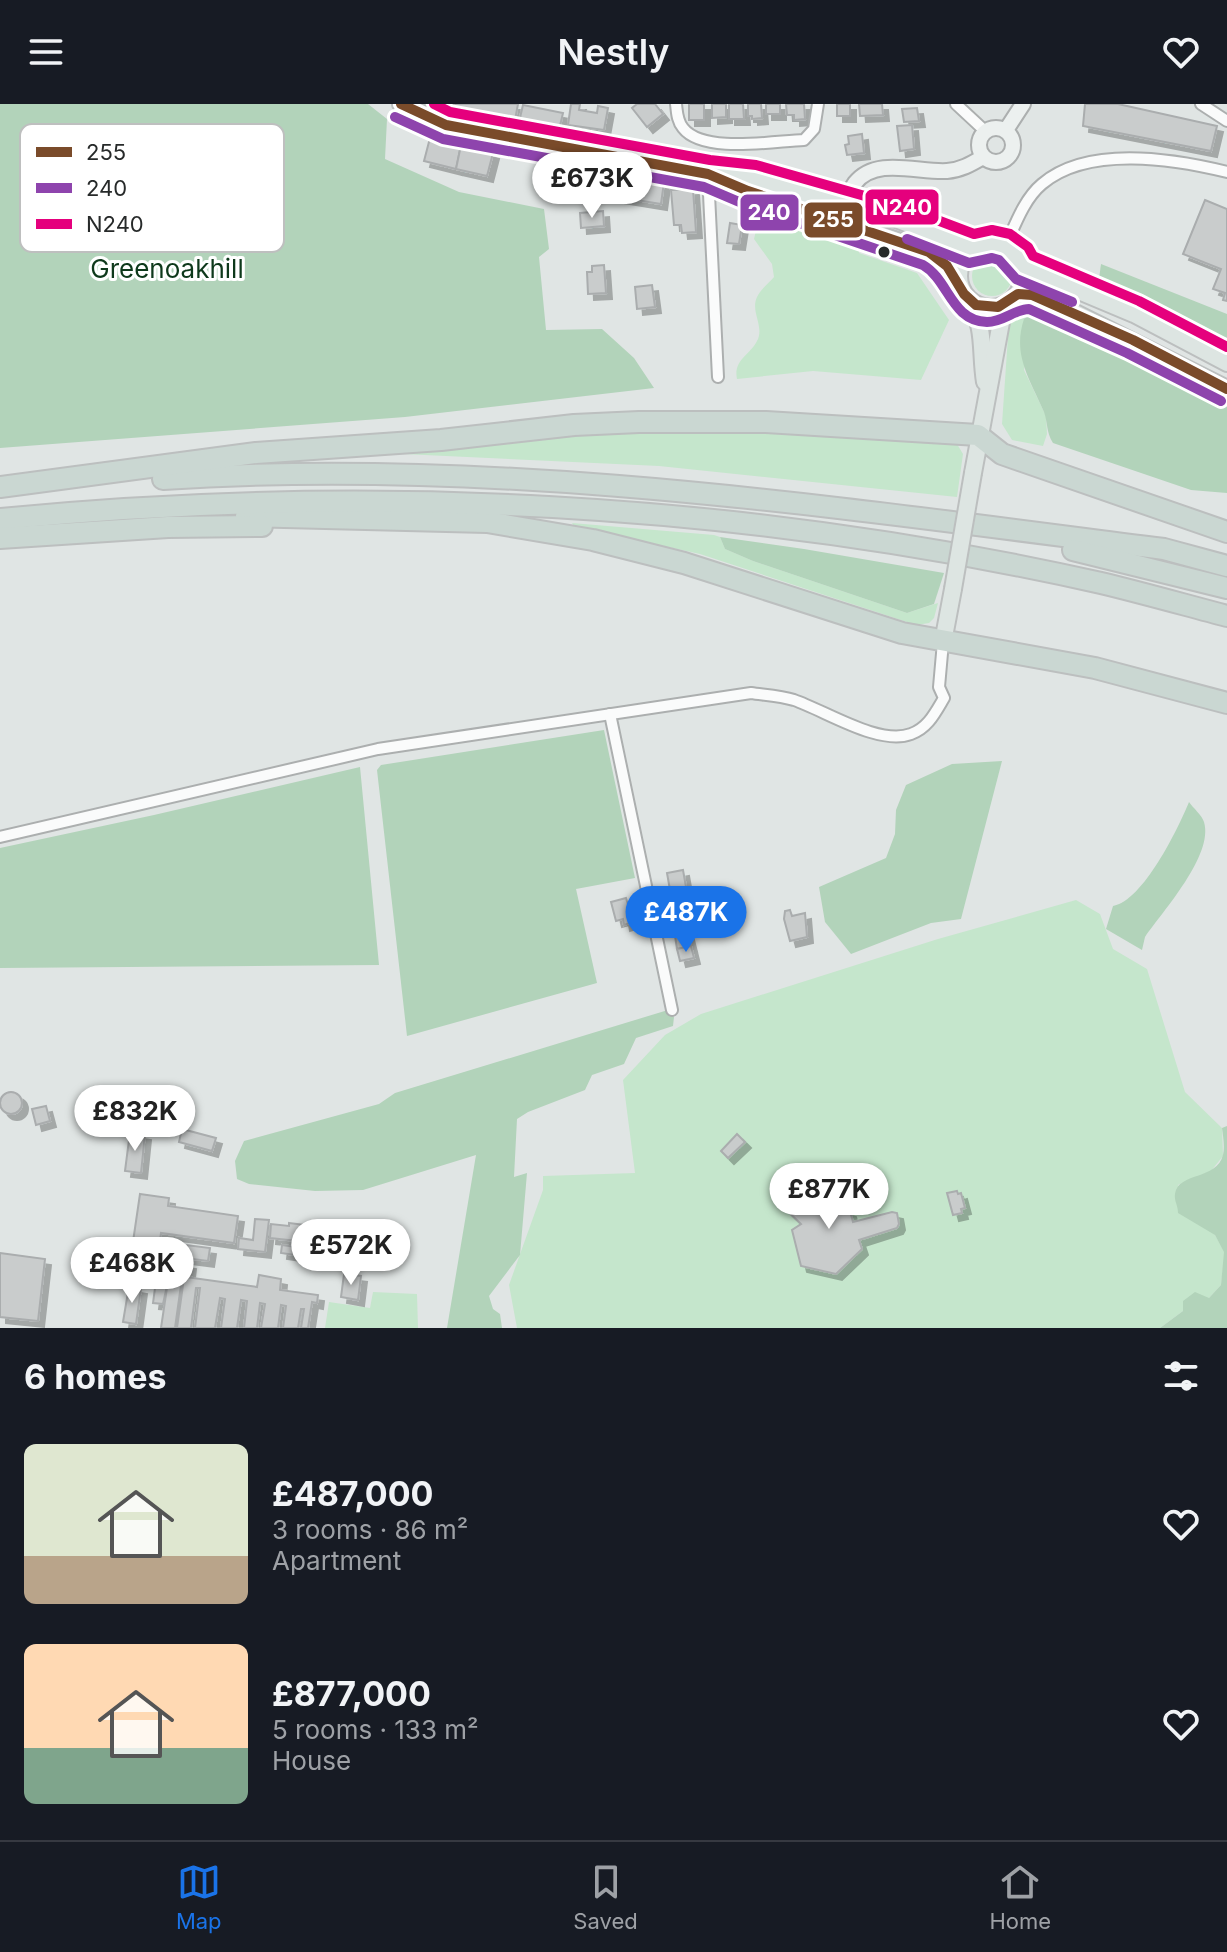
<!DOCTYPE html>
<html lang="en">
<head>
<meta charset="utf-8">
<style>
  body { margin:0; font-family:Inter,sans-serif; background:#242831; color:#f1f3f6; height:100vh; display:flex; flex-direction:column; font-size:30px; white-space:nowrap }
  * { box-sizing:border-box; margin:0 }
  p { font-size:26px; color:#9ea1a6 }
  .icon { flex:none; width:44px; height:44px; fill:none; stroke:currentColor; stroke-width:2; stroke-linecap:round; stroke-linejoin:round }
  .map { position:relative; height:1224px; overflow:hidden }
  .side { display:flex; flex-direction:column; background:#171b24; flex:1 }
  .side>* { flex:none }
  .price { position:absolute; translate:-50% -68px; padding:0 18px; border-radius:28px; background:#fff; color:#222; font-size:26px; line-height:52px; filter:drop-shadow(0 2px 4px #0008) }
  .price::after { content:''; position:absolute; left:50%; top:48px; width:24px; height:18px; margin-left:-12px; background:inherit; clip-path:polygon(0 0,100% 0,50% 100%) }
  .price.current { background:#1a73e8; color:#fff }
  ul { padding:0; list-style:none }
  li { display:flex; align-items:center; gap:24px; height:200px; padding:0 24px }
  li span { display:grid; place-items:center; flex:none; width:224px; height:160px; border-radius:12px; color:#555 }
  li>.icon { margin-inline-start:auto }
  span .icon { width:96px; height:96px; fill:#fffc; stroke-width:1 }
  li b { font-size:34px }
  h2 { display:flex; justify-content:space-between; align-items:center; height:96px; padding:0 24px; font-size:34px }
  header { display:flex; justify-content:space-between; align-items:center; height:104px; padding:0 24px; background:#171b24; font-size:36px; font-weight:600 }
  .dock { display:flex; justify-content:space-around; align-items:center; height:112px; border-top:2px solid #363941; background:#171b24; font-size:22px; color:#9ea1a6 }
  .dock a { display:grid; justify-items:center; gap:4px }
  .dock .current { color:#1a73e8 }
  .map>svg:first-child { display:block }
  .green { fill:#c5e6cc }
  .forest { fill:#b2d3ba }
  .building { fill:#c9cccc; stroke:#aaadae; stroke-width:2; filter:url(#shadow) }
  .lines { fill:none; stroke-linecap:round; stroke-linejoin:round }
  .street-casing { stroke:#acafaf; stroke-width:14 }
  .secondary-casing { stroke:#acafaf; stroke-width:18 }
  .primary-casing { stroke:#bcbfbf; stroke-width:20 }
  .highway-casing { stroke:#bcbfbf; stroke-width:24 }
  .street { stroke:#fafbfb; stroke-width:10 }
  .secondary { stroke:#ecf0ef; stroke-width:14 }
  .primary { stroke:#dde5e2; stroke-width:16 }
  .highway { stroke:#cad7d2; stroke-width:20 }
  .primary-bridge-casing { stroke:#bcbfbf; stroke-width:20; stroke-linecap:butt }
  .primary-bridge { stroke:#dde5e2; stroke-width:16 }
  .bus-1-casing { stroke:#fff; stroke-width:16 }
  .bus-2-casing { stroke:#fff; stroke-width:16 }
  .bus-3-casing { stroke:#fff; stroke-width:16 }
  .bus-1 { stroke:#7a4b2a; stroke-width:10 }
  .bus-2 { stroke:#8e44ad; stroke-width:10 }
  .bus-3 { stroke:#e5007d; stroke-width:10 }
  .bus-dot { fill:#272a2a; stroke:#fff; stroke-width:3 }
  .labels { text-anchor:middle; stroke-width:6; stroke-linejoin:round; paint-order:stroke }
  .park-label { font-size:26px; fill:#0e391b; stroke:#fff }
  .key { fill:#fff; stroke:#bebfbf; stroke-width:2 }
  .key-label { font-size:22px; fill:#272a2a }
  .line-badge { stroke:#fff; stroke-width:3 }
  .badge-label { font-size:22px; text-anchor:middle; font-weight:bold; fill:#fff }
</style>
</head>
<body>
<header><svg class="icon" aria-label="menu" viewBox="0 0 24 24"><path d="M4 6h16M4 12h16M4 18h16"/></svg>Nestly<svg class="icon" aria-label="heart" viewBox="0 0 24 24"><path d="M12 20l-8-8c-3-5 5-10 8-4 3-6 11-1 8 4z"/></svg></header>
<div class="map">
<svg width="1227" height="1224" viewBox="0 0 1227 1224">
  <defs>
    <filter id="shadow"><feDropShadow dx="6" dy="6" stdDeviation="0" flood-color="#0004"/></filter>
  </defs>
  <rect width="100%" height="100%" fill="#e0e5e4"/>
  <g class="green">
    <path d="M761,106L861,140L859,149L917,169L949,216L921,276L813,267L737,275C733,256 750,251 757,237C765,222 750,208 757,193C760,186 769,179 774,173L772,160L754,135Z"/>
    <circle cx="992" cy="172" r="20"/>
    <polygon points="1030,208 1034,210 1024,266 1046,312 1047,330 1043,342 1012,336 1002,320 1009,218 1012,212"/>
    <polygon points="721,323 941,337 957,340 963,350 957,393 659,362 403,350 574,328"/>
    <polygon points="572,419 714,431 720,433 725,445 753,457 907,509 938,499 934,514 929,519 916,521 700,450 574,422"/>
    <polygon points="1076,796 1100,810 1113,845 1147,865 1185,988 1222,1024 1223,1052 1211,1067 1178,1081 1215,1131 1225,1148 1221,1181 1209,1194 1183,1207 1160,1224 517,1224 509,1181 543,1086 543,1072 635,1069 623,976 665,931 701,910 938,835"/>
    <polygon points="373,1188 417,1190 418,1224 325,1224 329,1198 370,1204"/>
  </g>
  <g class="forest">
    <polygon points="0,0 368,0 387,15 385,55 459,88 544,105 549,145 539,153 546,226 602,225 634,254 654,284 405,313 0,344"/>
    <polygon points="1101,160 1227,210 1227,234 1098,182"/>
    <path d="M1043,202L1055,205L1227,291V389L1191,386L1053,339C1046,328 1048,319 1044,308C1030,275 1012,251 1024,215Z"/>
    <polygon points="720,433 804,445 944,469 934,500 907,509 753,457 725,445"/>
    <polygon points="604,626 635,774 576,785 597,879 407,932 377,666 381,661"/>
    <polygon points="1002,657 961,815 931,819 851,850 825,818 819,783 886,754 895,730 896,706 906,681 952,660"/>
    <polygon points="360,663 379,861 0,864 0,744 154,711"/>
    <path d="M1189,698C1193,704 1202,711 1204,718C1214,751 1163,807 1145,833L1142,846L1106,825L1113,802C1143,797 1178,725 1189,698Z"/>
    <polygon points="668,906 674,913 673,922 636,934 624,960 592,971 585,986 528,1008 517,1015 514,1073 527,1069 520,1151 489,1192 493,1205 500,1210 502,1224 447,1224 476,1051 363,1086 315,1087 249,1080 237,1075 235,1057 244,1037 379,1000 395,989"/>
    <path d="M1227,1022V1224H1160L1183,1207V1197L1195,1188L1209,1194L1221,1181L1224,1148L1215,1131L1178,1109C1178,1101 1174,1097 1175,1090C1178,1068 1217,1076 1223,1051C1225,1043 1223,1032 1222,1024Z"/>
  </g>
  <g class="building">
    <polygon points="446,0 518,0 515,16 445,2"/>
    <polygon points="571,0 580,0 579,6 597,9 598,2 608,4 604,26 568,21"/>
    <polygon points="637,0 655,0 663,10 647,23 632,4"/>
    <rect x="689" y="0" width="15" height="16"/>
    <polygon points="712,0 726,0 726,13 712,14"/>
    <polygon points="729,0 743,0 744,15 729,15"/>
    <polygon points="748,0 761,0 762,14 752,15 752,12 748,12"/>
    <rect x="766" y="0" width="14" height="10"/>
    <polygon points="786,0 804,0 805,15 794,16 794,11 787,11"/>
    <rect x="837" y="0" width="13" height="12"/>
    <polygon points="859,0 882,0 883,11 860,12"/>
    <polygon points="1085,0 1118,0 1217,22 1211,47 1083,22"/>
    <polygon points="523,1 563,9 559,26 519,18"/>
    <polygon points="917,4 919,17 904,18 902,5"/>
    <polygon points="912,21 914,45 900,47 897,22"/>
    <polygon points="862,30 864,49 847,51 845,41 849,40 848,32"/>
    <polygon points="430,34 461,41 456,65 424,57"/>
    <polygon points="461,41 493,49 487,72 456,65"/>
    <polygon points="614,71 664,78 661,100 611,92"/>
    <polygon points="693,85 696,128 682,129 681,121 674,121 671,86"/>
    <polygon points="1205,96 1227,105 1227,197 1223,196 1225,189 1213,185 1221,165 1183,150"/>
    <polygon points="603,107 604,122 581,124 580,109"/>
    <polygon points="730,119 742,121 739,140 727,139"/>
    <polygon points="604,161 606,189 588,190 587,168 592,168 592,162"/>
    <polygon points="652,181 655,203 637,205 635,183"/>
    <polygon points="683,766 686,783 670,786 667,769"/>
    <polygon points="686,783 690,800 674,803 670,786"/>
    <polygon points="626,794 633,818 624,821 623,815 616,817 611,798"/>
    <polygon points="690,800 693,816 677,820 674,803"/>
    <polygon points="790,806 792,812 805,809 807,833 790,837 784,815 785,807"/>
    <polygon points="688,830 691,842 677,845 675,832"/>
    <polygon points="691,842 694,854 680,857 677,845"/>
    <circle cx="11" cy="999" r="11"/>
    <polygon points="46,1002 50,1017 36,1021 32,1005"/>
    <polygon points="182,1025 216,1034 212,1047 179,1038"/>
    <polygon points="130,1028 145,1030 141,1069 125,1067"/>
    <polygon points="737,1030 745,1038 728,1054 721,1047"/>
    <polygon points="779,1079 785,1079 813,1107 820,1099 850,1107 853,1118 892,1108 897,1109 899,1120 897,1124 859,1136 862,1145 836,1170 801,1162 792,1126 801,1120 772,1092 771,1085"/>
    <polygon points="957,1087 958,1090 961,1089 965,1104 961,1105 962,1109 953,1111 947,1089"/>
    <polygon points="140,1090 169,1094 168,1102 238,1112 234,1139 161,1129 156,1169 129,1165"/>
    <polygon points="255,1115 269,1116 265,1148 238,1145 239,1134 253,1136"/>
    <polygon points="289,1119 322,1123 318,1157 304,1155 306,1138 270,1134 271,1120 289,1122"/>
    <polygon points="170,1139 210,1144 208,1157 169,1152"/>
    <polygon points="282,1141 303,1144 302,1152 281,1149"/>
    <polygon points="0,1149 45,1155 38,1217 0,1213"/>
    <polygon points="168,1156 190,1159 189,1168 166,1165"/>
    <polygon points="157,1169 257,1183 259,1171 281,1175 280,1186 318,1191 317,1199 312,1198 308,1224 301,1224 304,1205 301,1205 298,1224 283,1224 286,1202 281,1201 278,1224 261,1224 265,1200 260,1199 257,1224 244,1224 247,1197 241,1196 237,1224 221,1224 225,1195 220,1194 215,1224 195,1224 200,1184 196,1184 191,1224 177,1224 183,1181 181,1181 175,1224 161,1224 168,1177 163,1200 153,1199"/>
    <polygon points="344,1170 361,1172 358,1196 341,1193"/>
    <polygon points="129,1182 141,1184 136,1220 123,1218"/>
  </g>
  <g class="lines">
    <defs>
      <g id="street">
        <path d="M676,0C677,8 677,17 683,24C703,50 774,37 804,36L814,25L818,0"/>
        <polyline points="956,0 985,27"/>
        <polyline points="1201,0 1227,17"/>
        <polyline points="708,70 718,273"/>
        <path d="M1005,143C1015,121 1024,95 1042,80C1088,41 1174,55 1227,68"/>
        <polyline points="610,610 672,906"/>
        <path d="M0,733L378,645L751,589C765,591 781,592 794,596C826,607 879,642 911,630C928,624 935,609 944,594L939,583L943,538"/>
      </g>
      <g id="secondary">
        <circle cx="996" cy="41" r="17"/>
        <polyline points="1006,26 1023,0"/>
        <path d="M843,109C846,100 849,87 855,79C876,52 919,69 947,67C961,66 971,60 983,53"/>
      </g>
      <g id="primary">
        <polyline points="401,0 446,21 708,70 752,75 896,115 973,145"/>
        <polyline points="725,77 929,148 945,159 959,177"/>
        <circle cx="991" cy="172" r="32"/>
        <polyline points="1022,163 1134,210 1227,259"/>
        <polyline points="1018,190 1032,191 1065,204 1227,285"/>
        <path d="M969,197C986,224 980,247 985,278"/>
        <polyline points="973,369 1004,202"/>
        <polyline points="943,538 953,485"/>
      </g>
      <g id="highway">
        <path d="M163,375C500,353 832,403 1164,445L1227,462"/>
        <polyline points="0,383 256,349 441,336 574,321 639,318 766,318 978,331 1002,350 1227,428"/>
        <polyline points="246,412 487,418 593,436 684,459 902,529 1095,564 1227,599"/>
        <path d="M0,415C367,379 740,398 1101,479C1143,489 1185,501 1227,512"/>
        <polyline points="0,434 168,423 262,422"/>
        <polyline points="1073,446 1227,484"/>
      </g>
    </defs>
    <use href="#street" class="street-casing"/>
    <use href="#secondary" class="secondary-casing"/>
    <use href="#primary" class="primary-casing"/>
    <use href="#highway" class="highway-casing"/>
    <use href="#street" class="street"/>
    <use href="#secondary" class="secondary"/>
    <use href="#primary" class="primary"/>
    <use href="#highway" class="highway"/>
    <defs>
      <polyline id="primary-bridge" points="953,485 973,369"/>
    </defs>
    <use href="#primary-bridge" class="primary-bridge-casing"/>
    <use href="#primary-bridge" class="primary-bridge"/>
    <defs>
      <polyline id="bus-1" points="401,0 446,21 708,70 748,87 929,148 947,162 964,190 976,201 998,203 1018,190 1032,191 1133,236 1227,285"/>
      <g id="bus-2">
        <path d="M395,13L443,35L704,83L744,100L923,161C949,176 951,217 987,218C1003,218 1015,205 1029,205L1127,249L1221,297"/>
        <polyline points="907,135 969,159 992,154 999,156 1016,175 1072,198"/>
      </g>
      <polyline id="bus-3" points="434,0 450,8 710,56 756,61 900,102 974,130 992,126 1010,130 1028,143 1033,152 1139,197 1227,243"/>
    </defs>
    <use href="#bus-1" class="bus-1-casing"/>
    <use href="#bus-2" class="bus-2-casing"/>
    <use href="#bus-3" class="bus-3-casing"/>
    <use href="#bus-1" class="bus-1"/>
    <use href="#bus-2" class="bus-2"/>
    <use href="#bus-3" class="bus-3"/>
  </g>
  <circle class="bus-dot" cx="884" cy="148" r="7"/>
  <g class="labels">
    <g class="park-label">
      <text x="167" y="174">Greenoakhill</text>
    </g>
  </g>
  <rect x="20" y="20" width="264" height="128" rx="12" class="key"/>
  <rect x="36" y="43" width="36" height="10" fill="#7a4b2a"/>
  <rect x="36" y="79" width="36" height="10" fill="#8e44ad"/>
  <rect x="36" y="115" width="36" height="10" fill="#e5007d"/>
  <g class="key-label">
    <text x="86" y="56">255</text>
    <text x="86" y="92">240</text>
    <text x="86" y="128">N240</text>
  </g>
  <g class="line-badge">
    <rect x="864" y="84" width="76" height="38" rx="8" fill="#e5007d"/>
    <rect x="739" y="89" width="61" height="39" rx="8" fill="#8e44ad"/>
    <rect x="803" y="97" width="61" height="38" rx="8" fill="#7a4b2a"/>
  </g>
  <g class="badge-label">
    <text x="902" y="111">N240</text>
    <text x="769" y="116">240</text>
    <text x="833" y="123">255</text>
  </g>
</svg>
<b class="price" style="left:592px;top:116px">£673K</b>
<b class="price current" style="left:686px;top:850px">£487K</b>
<b class="price" style="left:135px;top:1049px">£832K</b>
<b class="price" style="left:829px;top:1127px">£877K</b>
<b class="price" style="left:351px;top:1183px">£572K</b>
<b class="price" style="left:132px;top:1201px">£468K</b>
</div>
<section class="side">
<h2>6 homes<svg class="icon" aria-label="filters" viewBox="0 0 24 24"><path d="M4 7h16M4 17h16"/><circle cx="9" cy="7" r="2"/><circle cx="15" cy="17" r="2"/></svg></h2>
<ul>
<li><span style="background:linear-gradient(#dfe7d0 70%,#b9a48a 0)"><svg class="icon" aria-label="home" viewBox="0 0 24 24"><path d="M3 11l9-7 9 7M6 9v11h12V9"/></svg></span><div><b>£487,000</b><p>3 rooms · 86 m²</p><p>Apartment</p></div><svg class="icon" aria-label="heart" viewBox="0 0 24 24"><path d="M12 20l-8-8c-3-5 5-10 8-4 3-6 11-1 8 4z"/></svg></li>
<li><span style="background:linear-gradient(#ffd9b3 65%,#7fa58c 0)"><svg class="icon" aria-label="home" viewBox="0 0 24 24"><path d="M3 11l9-7 9 7M6 9v11h12V9"/></svg></span><div><b>£877,000</b><p>5 rooms · 133 m²</p><p>House</p></div><svg class="icon" aria-label="heart" viewBox="0 0 24 24"><path d="M12 20l-8-8c-3-5 5-10 8-4 3-6 11-1 8 4z"/></svg></li>
</ul>
</section>
<nav class="dock">
<a class="current"><svg class="icon" aria-label="map" viewBox="0 0 24 24"><path d="M3 6l6-2 6 2 6-2v14l-6 2-6-2-6 2zM9 4v14M15 6v14"/></svg>Map</a>
<a><svg class="icon" aria-label="saved" viewBox="0 0 24 24"><path d="M7 4h10v16l-5-4-5 4z"/></svg>Saved</a>
<a><svg class="icon" aria-label="home" viewBox="0 0 24 24"><path d="M3 11l9-7 9 7M6 9v11h12V9"/></svg>Home</a>
</nav>
</body>
</html>
